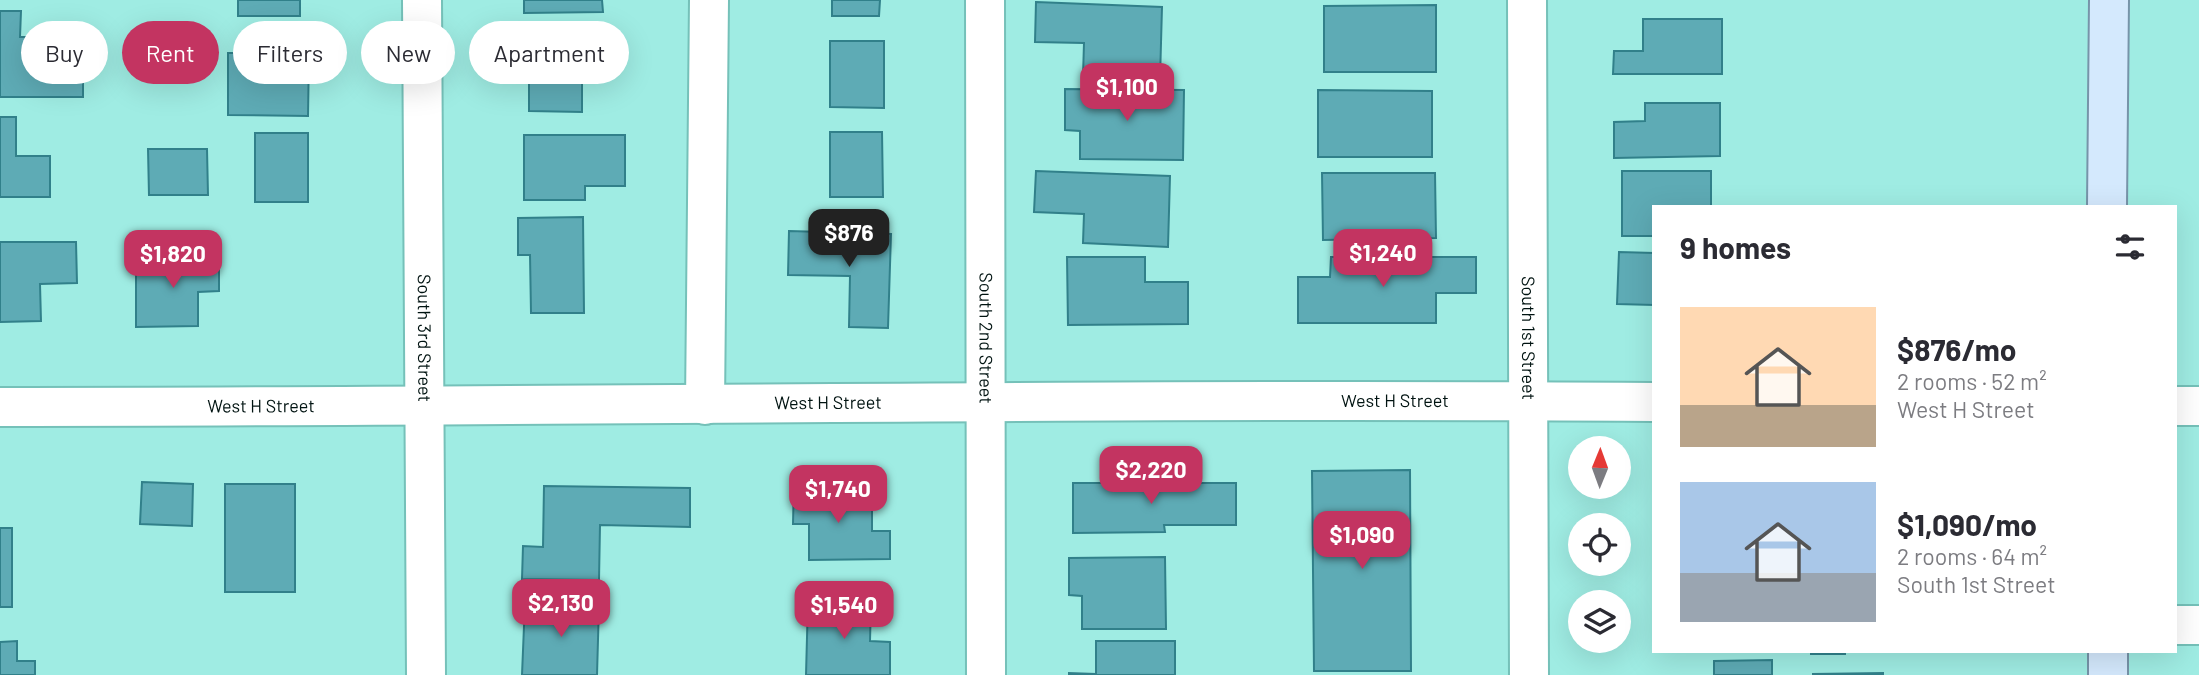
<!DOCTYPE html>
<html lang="en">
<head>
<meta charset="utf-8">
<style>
  body { margin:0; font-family:Barlow,sans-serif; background:#f2f2f3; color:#2b2b33; height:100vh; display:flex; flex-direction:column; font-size:26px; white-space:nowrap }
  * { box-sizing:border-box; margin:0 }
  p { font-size:23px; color:#7c7c81 }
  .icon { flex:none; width:38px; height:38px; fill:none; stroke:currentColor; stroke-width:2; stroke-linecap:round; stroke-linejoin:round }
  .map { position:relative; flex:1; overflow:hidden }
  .side { position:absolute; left:1652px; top:205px; width:525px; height:448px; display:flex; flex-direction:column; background:#fff; border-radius:0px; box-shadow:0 7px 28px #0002 }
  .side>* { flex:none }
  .guide { position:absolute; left:21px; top:21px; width:665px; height:63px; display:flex; gap:14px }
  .needle { width:46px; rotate:1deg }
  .controls { position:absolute; left:1568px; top:436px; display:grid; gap:14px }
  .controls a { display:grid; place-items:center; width:63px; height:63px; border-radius:50%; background:#fff; box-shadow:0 7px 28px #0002; font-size:35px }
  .price { position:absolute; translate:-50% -60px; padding:0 16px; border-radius:14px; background:#c33461; color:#fff; font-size:23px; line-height:46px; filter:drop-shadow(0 2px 4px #0008) }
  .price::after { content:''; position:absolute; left:50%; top:42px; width:21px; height:16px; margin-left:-10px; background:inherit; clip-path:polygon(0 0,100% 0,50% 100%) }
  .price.on { background:#222; color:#fff }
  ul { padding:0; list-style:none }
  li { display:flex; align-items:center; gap:21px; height:175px; padding:0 28px }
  li span { display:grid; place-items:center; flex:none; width:196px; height:140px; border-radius:0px; color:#555 }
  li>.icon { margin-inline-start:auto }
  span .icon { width:84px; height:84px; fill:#fffc; stroke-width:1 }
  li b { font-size:30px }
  h2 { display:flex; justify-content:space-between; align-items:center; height:84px; padding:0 28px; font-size:30px }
  .tag { padding:0 24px; border-radius:32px; background:#fff; box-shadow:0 7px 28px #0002; font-size:24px; line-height:63px }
  .tag.on { background:#c33461; color:#fff }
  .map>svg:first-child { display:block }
  .building { fill:#5eabb5; stroke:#31808a; stroke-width:2 }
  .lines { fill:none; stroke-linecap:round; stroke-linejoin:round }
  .minor-casing { stroke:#75c1b9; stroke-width:42 }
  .major-casing { stroke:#7794a9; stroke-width:42 }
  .minor { stroke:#fff; stroke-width:38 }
  .major { stroke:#d4e9fd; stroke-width:38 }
  .labels { text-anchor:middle; stroke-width:5; stroke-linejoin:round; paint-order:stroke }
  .street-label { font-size:18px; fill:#001311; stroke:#9fece3 }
</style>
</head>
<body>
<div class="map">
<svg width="2199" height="675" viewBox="0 0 2199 675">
  <rect width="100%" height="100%" fill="#9fece3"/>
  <g class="building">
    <rect x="238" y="0" width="62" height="16"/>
    <polygon points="524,0 602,0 603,12 524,13"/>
    <polygon points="832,0 880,0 879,16 832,16"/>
    <polygon points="1036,2 1162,7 1160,79 1083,76 1084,43 1035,42"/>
    <polygon points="1436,5 1436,72 1324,72 1324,6"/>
    <polygon points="0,11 21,11 20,37 51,37 51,65 83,65 83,97 0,97"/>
    <polygon points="1643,19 1722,19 1722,74 1613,74 1614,51 1643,51"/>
    <polygon points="486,35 521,35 521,68 487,68"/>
    <polygon points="529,40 582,40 582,112 529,111"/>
    <polygon points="830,41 884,41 884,108 830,107"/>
    <polygon points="228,53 309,53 308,116 228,115"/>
    <polygon points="1065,89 1184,90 1183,160 1080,159 1080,131 1065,130"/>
    <polygon points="1318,90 1432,91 1432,157 1318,157"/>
    <polygon points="1645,103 1720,103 1720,156 1614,158 1614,122 1645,121"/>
    <polygon points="0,117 16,117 16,156 50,156 50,197 0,197"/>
    <polygon points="830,132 882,132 883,197 830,197"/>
    <rect x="255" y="133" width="53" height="69"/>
    <polygon points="524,135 625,135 625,186 585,186 585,200 524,200"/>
    <polygon points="148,149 207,149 208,195 149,195"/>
    <polygon points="1036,171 1170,176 1168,247 1083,243 1084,214 1034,212"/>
    <polygon points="1622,171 1711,171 1711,206 1654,206 1654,236 1622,236"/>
    <polygon points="1322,173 1435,173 1436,238 1323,240"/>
    <polygon points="583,217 584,313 531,313 530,255 518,255 518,218"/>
    <polygon points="789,231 891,234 888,328 849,327 850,276 788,275"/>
    <polygon points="0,242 76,242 77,283 40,284 41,321 0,322"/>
    <polygon points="1619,252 1654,253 1654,305 1617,304"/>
    <polygon points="1067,257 1145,257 1145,282 1188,282 1188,324 1068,325"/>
    <polygon points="1331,257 1476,257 1476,293 1436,293 1436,323 1298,323 1298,277 1330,277"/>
    <polygon points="136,259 219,259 219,291 198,292 198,326 136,327"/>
    <polygon points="1410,470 1411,671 1314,671 1312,471"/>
    <polygon points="794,480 821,480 822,498 872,498 872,531 890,531 890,559 809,560 809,524 793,524"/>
    <polygon points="142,482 193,484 192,526 140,524"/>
    <polygon points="1073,483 1236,483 1236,525 1164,525 1165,532 1073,533"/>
    <rect x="225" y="484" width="70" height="108"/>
    <polygon points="544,486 690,488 690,527 600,525 599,580 522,579 523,546 543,547"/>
    <rect x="0" y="528" width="12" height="79"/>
    <polygon points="1165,557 1166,629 1082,629 1082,596 1069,595 1069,558"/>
    <polygon points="808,600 871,602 870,641 890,642 890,675 806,675"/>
    <polygon points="525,602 599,604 597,675 522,675"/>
    <polygon points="17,641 17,661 35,661 35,675 0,675 0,642"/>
    <polygon points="1096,641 1175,641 1175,675 1069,675 1069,673 1096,674"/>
    <rect x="1811" y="651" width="34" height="3"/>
    <polygon points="1772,660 1772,675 1714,675 1714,661"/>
    <polygon points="1883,673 1883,675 1813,675 1813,674"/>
  </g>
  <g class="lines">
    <defs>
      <g id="minor">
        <path id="s1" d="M422,0L426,675"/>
        <path id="s2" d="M985,0L986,675"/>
        <path id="s3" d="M1527,0L1529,675"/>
        <polyline points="705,405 709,0"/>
        <polyline points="2175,406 2199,406"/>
        <path id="s4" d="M0,407C551,407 1102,398 1654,402"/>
        <polyline points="2175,625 2199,625"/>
      </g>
      <g id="major">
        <polyline points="2107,206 2109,0"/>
        <polyline points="2108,651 2108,675"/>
      </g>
    </defs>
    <use href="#minor" class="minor-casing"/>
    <use href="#major" class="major-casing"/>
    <use href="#minor" class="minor"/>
    <use href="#major" class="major"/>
  </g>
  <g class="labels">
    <g class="street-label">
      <text dy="6" stroke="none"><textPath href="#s2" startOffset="338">South 2nd Street</textPath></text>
      <text dy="6" stroke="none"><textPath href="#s3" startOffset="338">South 1st Street</textPath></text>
      <text dy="6" stroke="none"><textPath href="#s1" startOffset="338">South 3rd Street</textPath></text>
      <text dy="6" stroke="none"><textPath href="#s4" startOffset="1395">West H Street</textPath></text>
      <text dy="6" stroke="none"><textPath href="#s4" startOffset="828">West H Street</textPath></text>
      <text dy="6" stroke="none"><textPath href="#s4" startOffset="261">West H Street</textPath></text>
    </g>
  </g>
</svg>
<div class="controls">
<a><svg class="needle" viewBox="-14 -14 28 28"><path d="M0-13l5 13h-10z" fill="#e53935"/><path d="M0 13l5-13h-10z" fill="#7c7c81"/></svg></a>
<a><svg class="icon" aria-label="locate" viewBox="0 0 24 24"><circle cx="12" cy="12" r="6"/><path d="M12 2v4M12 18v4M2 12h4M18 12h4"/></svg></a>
<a><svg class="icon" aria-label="layers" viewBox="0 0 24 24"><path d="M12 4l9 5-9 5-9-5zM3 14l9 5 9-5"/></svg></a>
</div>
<b class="price" style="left:1127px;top:123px">$1,100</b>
<b class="price on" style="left:849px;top:269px">$876</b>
<b class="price" style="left:1383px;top:289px">$1,240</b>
<b class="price" style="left:173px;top:290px">$1,820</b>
<b class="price" style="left:1151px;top:506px">$2,220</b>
<b class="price" style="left:838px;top:525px">$1,740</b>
<b class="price" style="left:1362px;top:571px">$1,090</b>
<b class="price" style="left:561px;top:639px">$2,130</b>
<b class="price" style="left:844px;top:641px">$1,540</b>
<div class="guide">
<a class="tag">Buy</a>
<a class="tag on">Rent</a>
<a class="tag">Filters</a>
<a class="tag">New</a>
<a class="tag">Apartment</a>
</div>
<section class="side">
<h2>9 homes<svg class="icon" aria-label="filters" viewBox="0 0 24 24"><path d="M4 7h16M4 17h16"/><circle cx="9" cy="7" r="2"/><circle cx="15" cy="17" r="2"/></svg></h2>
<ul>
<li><span style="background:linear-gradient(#ffd9b3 70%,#b9a48a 0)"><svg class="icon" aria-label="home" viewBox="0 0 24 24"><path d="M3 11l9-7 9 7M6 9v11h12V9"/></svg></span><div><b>$876/mo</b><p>2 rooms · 52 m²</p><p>West H Street</p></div></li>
<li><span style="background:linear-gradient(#a9c7e8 65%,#9aa5b1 0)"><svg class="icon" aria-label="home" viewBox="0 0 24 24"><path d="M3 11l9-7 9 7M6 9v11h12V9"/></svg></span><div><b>$1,090/mo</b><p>2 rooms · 64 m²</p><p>South 1st Street</p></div></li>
</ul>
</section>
</div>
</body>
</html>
